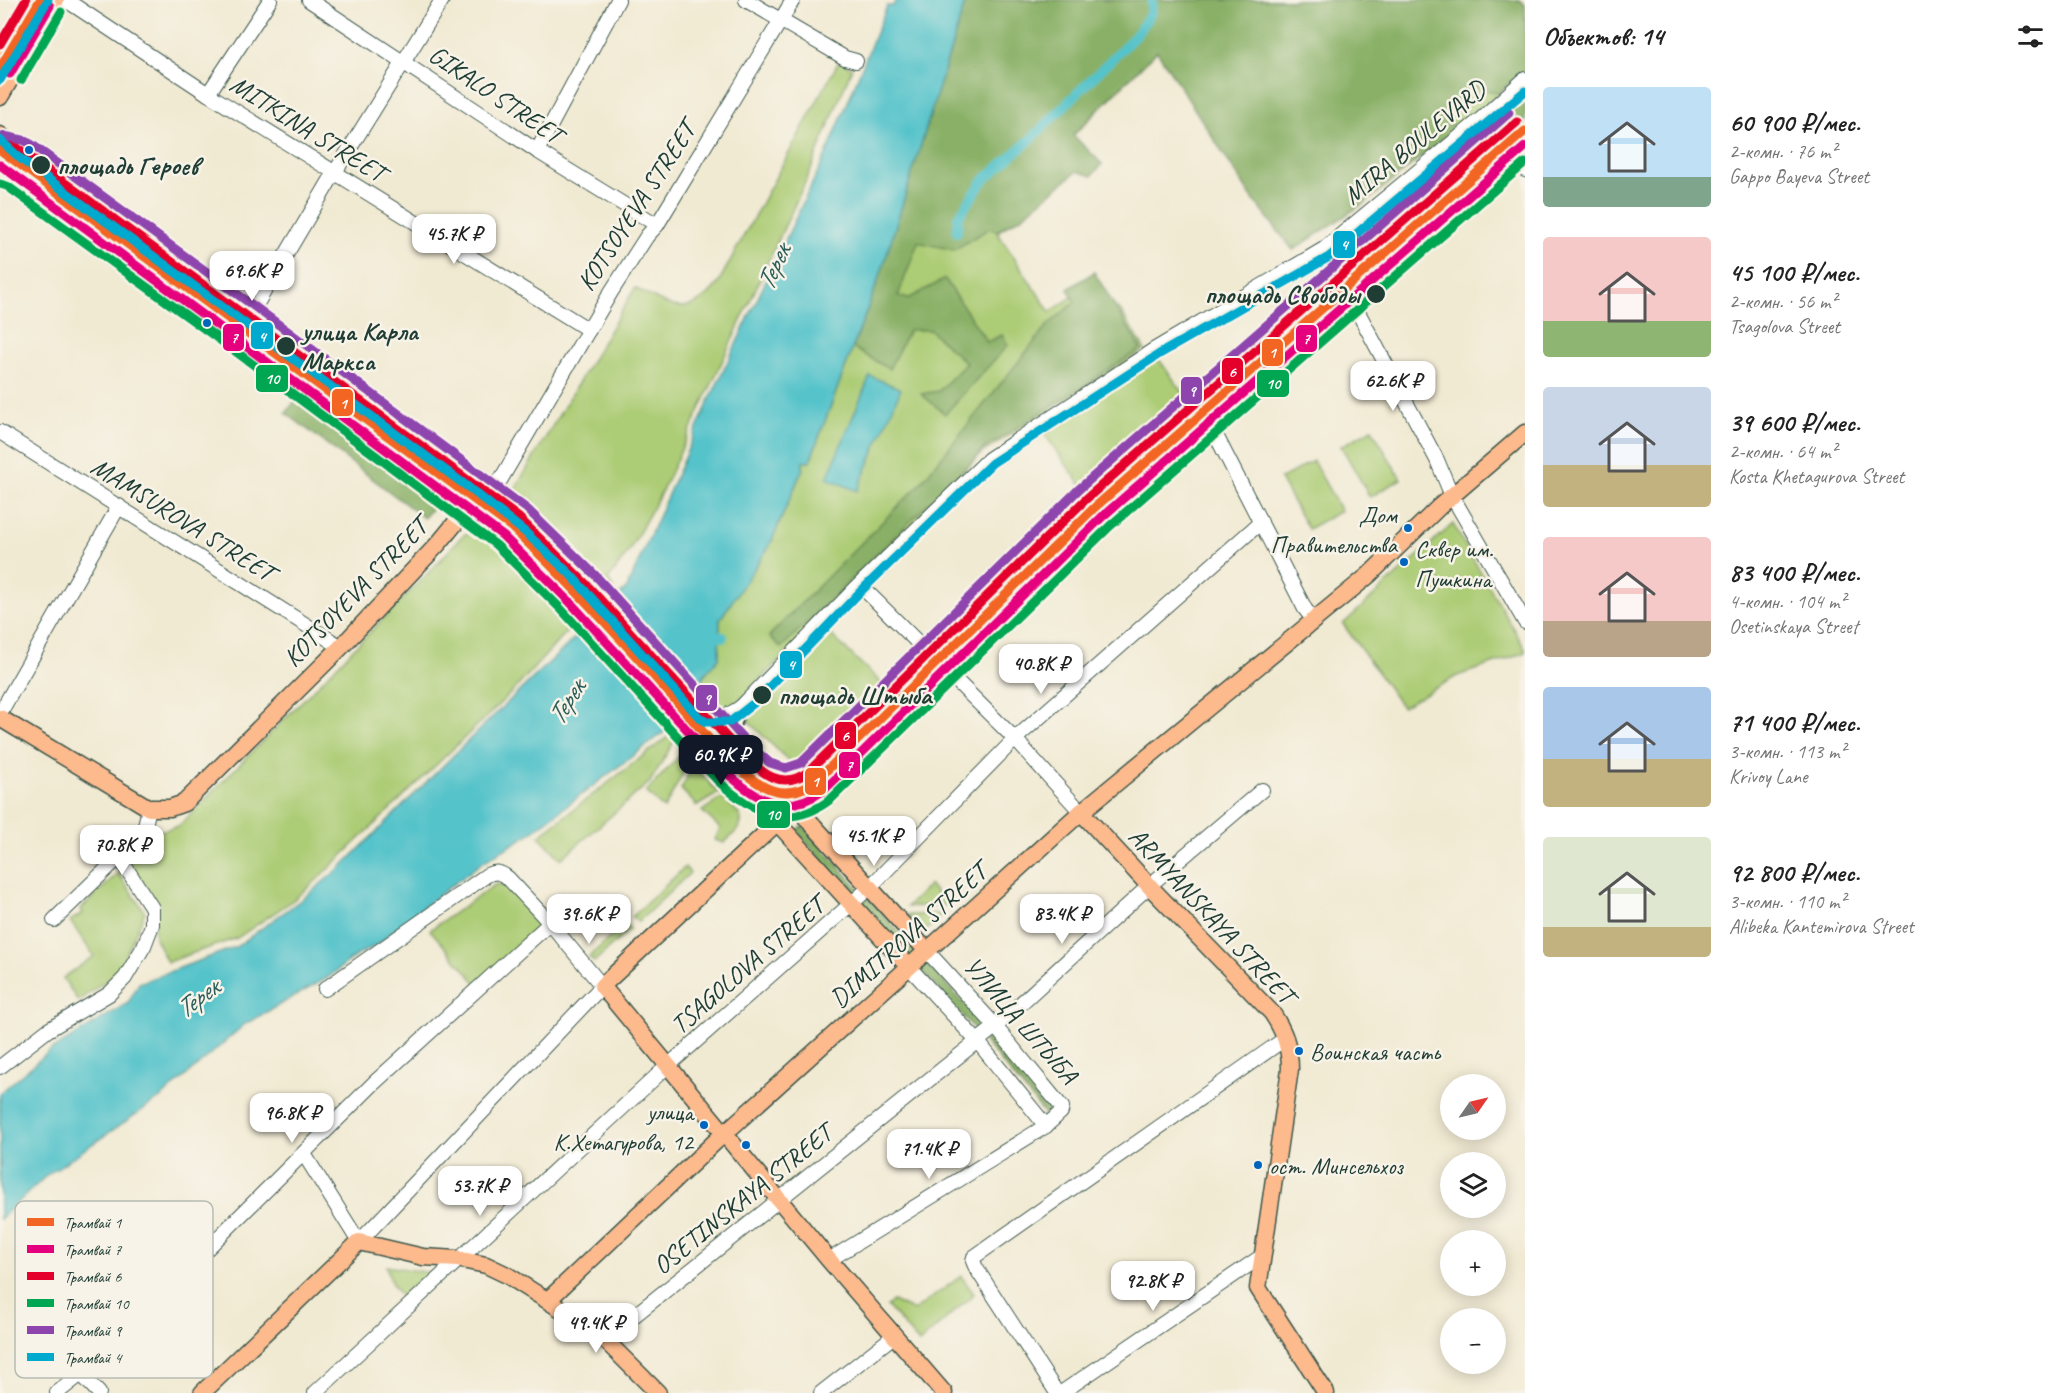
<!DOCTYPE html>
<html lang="ru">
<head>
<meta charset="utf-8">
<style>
  body { margin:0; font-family:Caveat,sans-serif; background:#f6f6f6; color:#222; height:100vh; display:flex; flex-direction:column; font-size:22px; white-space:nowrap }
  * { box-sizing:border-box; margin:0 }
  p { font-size:20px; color:#767676 }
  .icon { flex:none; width:33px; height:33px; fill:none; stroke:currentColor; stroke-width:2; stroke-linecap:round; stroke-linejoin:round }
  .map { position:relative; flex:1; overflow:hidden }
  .side { display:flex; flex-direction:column; background:#fff; width:540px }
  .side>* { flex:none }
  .needle { width:39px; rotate:56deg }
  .fabs { position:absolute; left:1440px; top:1074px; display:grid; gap:12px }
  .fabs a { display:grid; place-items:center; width:66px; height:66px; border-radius:50%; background:#fff; box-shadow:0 3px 15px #0003; font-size:30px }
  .price { position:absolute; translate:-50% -51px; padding:0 14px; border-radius:12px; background:#fff; color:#222; font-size:20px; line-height:39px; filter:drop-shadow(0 2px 3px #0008) }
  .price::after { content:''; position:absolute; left:50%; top:36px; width:18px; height:14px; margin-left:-9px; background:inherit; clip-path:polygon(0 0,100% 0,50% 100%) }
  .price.selected { background:#111827; color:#fff }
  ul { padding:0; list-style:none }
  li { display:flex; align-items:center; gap:18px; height:150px; padding:0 18px }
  li span { display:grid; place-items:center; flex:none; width:168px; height:120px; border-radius:6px; color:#555 }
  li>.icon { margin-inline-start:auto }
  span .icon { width:72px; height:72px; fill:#fffc; stroke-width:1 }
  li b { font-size:26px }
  h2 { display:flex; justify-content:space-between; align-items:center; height:72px; padding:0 18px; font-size:26px }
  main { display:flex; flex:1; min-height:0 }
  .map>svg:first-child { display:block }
  .green { fill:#accc74; stroke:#668454; stroke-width:1.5 }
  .forest { fill:#89b066; stroke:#54764d; stroke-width:1.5 }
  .water { fill:#55c3ca; stroke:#3a807f; stroke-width:1.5 }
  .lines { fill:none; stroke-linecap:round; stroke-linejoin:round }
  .canal { stroke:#55c3ca; stroke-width:10 }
  .minor-casing { stroke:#3e574c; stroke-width:16 }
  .major-casing { stroke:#3e574c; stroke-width:19 }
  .minor { stroke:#fff; stroke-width:14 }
  .major { stroke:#fcba8d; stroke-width:16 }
  .tram { stroke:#1f3d34; stroke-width:1.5 }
  .tram-1-casing { stroke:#f7f3e8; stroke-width:14 }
  .tram-2-casing { stroke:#f7f3e8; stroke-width:14 }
  .tram-3-casing { stroke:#f7f3e8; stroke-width:14 }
  .tram-4-casing { stroke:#f7f3e8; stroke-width:14 }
  .tram-5-casing { stroke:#f7f3e8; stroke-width:14 }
  .tram-6-casing { stroke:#f7f3e8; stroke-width:14 }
  .tram-1 { stroke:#f26522; stroke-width:9 }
  .tram-2 { stroke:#e5007d; stroke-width:9 }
  .tram-3 { stroke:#e4002b; stroke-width:9 }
  .tram-4 { stroke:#00a651; stroke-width:9 }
  .tram-5 { stroke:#8e44ad; stroke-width:9 }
  .tram-6 { stroke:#00a9ce; stroke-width:9 }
  .bus-dot { fill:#0065bd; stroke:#f7f3e8; stroke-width:2 }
  .stop-dot { fill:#1f3d34; stroke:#f7f3e8; stroke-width:2 }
  .labels { text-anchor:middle; stroke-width:5; stroke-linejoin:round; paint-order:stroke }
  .bus-label { font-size:24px; fill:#1f3d34; stroke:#f7f3e8; text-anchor:start }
  .street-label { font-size:26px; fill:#1f3d34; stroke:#f7f3e8 }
  .stop-label { font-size:26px; font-weight:bold; fill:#1f3d34; stroke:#f7f3e8; text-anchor:start }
  .water-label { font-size:27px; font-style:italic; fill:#2c5e5a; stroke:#f7f3e8 }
  .key { fill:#f7f3e8; stroke:#b6bcb2; stroke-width:1.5 }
  .key-label { font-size:16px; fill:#1f3d34 }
  .line-badge { stroke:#f7f3e8; stroke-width:2 }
  .badge-label { font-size:16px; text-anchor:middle; font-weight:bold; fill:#fff }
</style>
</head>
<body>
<main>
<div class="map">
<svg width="1525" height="1393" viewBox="0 0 1525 1393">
  <rect width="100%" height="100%" fill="#f7f3e8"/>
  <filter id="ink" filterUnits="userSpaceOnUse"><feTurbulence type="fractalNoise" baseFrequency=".0167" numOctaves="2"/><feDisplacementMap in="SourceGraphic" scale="12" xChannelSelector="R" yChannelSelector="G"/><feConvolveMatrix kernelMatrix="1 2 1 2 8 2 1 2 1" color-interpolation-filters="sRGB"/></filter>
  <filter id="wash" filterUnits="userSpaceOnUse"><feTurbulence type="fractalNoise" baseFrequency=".008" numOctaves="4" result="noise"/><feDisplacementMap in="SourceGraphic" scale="24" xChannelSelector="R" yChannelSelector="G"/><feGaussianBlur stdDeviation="1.35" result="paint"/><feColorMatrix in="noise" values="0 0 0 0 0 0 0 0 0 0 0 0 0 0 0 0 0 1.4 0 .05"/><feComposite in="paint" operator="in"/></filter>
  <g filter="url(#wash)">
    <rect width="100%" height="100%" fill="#f1ead3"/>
    <g class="green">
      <polygon points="966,0 1520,0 1525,5 1525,72 1366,202 1293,250 1168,57 1157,51 1061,148 1092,176 1077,171 1023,216 997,232 1050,312 1075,295 1094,324 1119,308 1145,350 983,452 741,699 729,708 713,713 699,698 703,676 719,658 720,619 769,547 803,468 803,461 810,461 882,270"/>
      <path d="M839,61L852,68L808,176L664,487L629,551L608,580L614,589L611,590L605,584L600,592L507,502L635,288C670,307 688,320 717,285Z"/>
      <polygon points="1157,357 1198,413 1093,502 1043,432"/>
      <polygon points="1372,429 1401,479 1370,497 1341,446"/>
      <polygon points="1313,461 1341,511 1308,529 1280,479"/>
      <polygon points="1453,524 1525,649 1525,653 1457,676 1402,707 1343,624"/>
      <polygon points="472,530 481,533 543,579 582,615 515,689 319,878 292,901 237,938 167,962 155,938 153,900 127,862 161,831 179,826 436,565 461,537"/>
      <polygon points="828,632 896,697 814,778 806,778 747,720 752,712"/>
      <polygon points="678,729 681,730 650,782 561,859 539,836"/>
      <polygon points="682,753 690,760 664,809 646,792"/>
      <polygon points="693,765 719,793 697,806 681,789"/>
      <path d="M723,797C745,820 749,820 724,843L715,840L720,828L702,811Z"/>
      <polygon points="685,867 690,873 638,922 632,917"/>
      <polygon points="118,873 145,912 118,972 78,1001 63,978 94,956 70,921 83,913 81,909"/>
      <path d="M496,884C517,885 531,909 545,923L478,985L430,930Z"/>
      <polygon points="929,885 949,905 907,907"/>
      <polygon points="943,914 924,932 907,915"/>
      <polygon points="625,923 630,929 594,962 589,957"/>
      <polygon points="386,1266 432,1273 444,1272 406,1303 392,1284"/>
      <polygon points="961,1276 974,1294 919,1343 887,1306 893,1301 914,1311"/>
    </g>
    <g class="forest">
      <polygon points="966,0 1520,0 1525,5 1525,72 1498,93 1471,86 1447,109 1453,131 1366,202 1293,250 1252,198 1157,51 1073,135 1102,164 1092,176 1077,171 1023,216 997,231 990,228 954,250 918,242 898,296 908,299 945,279 987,342 1002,335 1008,345 945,414 921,394 939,391 966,363 930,330 909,330 889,369 853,348 882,270"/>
      <polygon points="1525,94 1525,122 1355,269 1338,262 1338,253"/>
      <polygon points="1094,272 1141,349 986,447 781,648 769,636 919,485 1048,325 1075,302 1068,289"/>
      <polygon points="300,394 439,499 424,518 286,413"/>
      <polygon points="803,826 861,891 854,897 796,831"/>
      <polygon points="868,897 919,955 912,962 860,905"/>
      <polygon points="926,962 987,1029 980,1035 919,968"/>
      <polygon points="991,1035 1056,1114 1050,1120 984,1041"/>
    </g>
    <g class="water">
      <polygon points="896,0 966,0 882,270 810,461 803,462 803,468 769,547 720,619 719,658 703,676 699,698 675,724 528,835 483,862 406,920 377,945 357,955 327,978 245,1024 163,1096 47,1175 0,1219 0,1093 51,1050 128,1003 139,983 236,947 305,897 341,867 481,728 627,588 709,401 829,148 887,6 893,6"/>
      <polygon points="1311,283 1320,293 1291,316 1283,306"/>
      <polygon points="870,376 901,389 857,491 827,478"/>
    </g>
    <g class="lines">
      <g class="canal">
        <polyline points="957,232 958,217 983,181 1031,139 1136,35 1151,13 1152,0"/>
        <polyline points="704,635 723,637"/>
      </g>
    </g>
  </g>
  <g filter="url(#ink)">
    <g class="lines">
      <defs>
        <g id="minor">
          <polyline points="66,0 208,94 589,330"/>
          <polyline points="309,0 537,151 657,225"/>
          <polyline points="746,0 845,58 856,61"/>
          <polyline points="208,94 270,0"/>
          <polyline points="537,151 618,0"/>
          <polyline points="1514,158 1525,170"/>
          <polyline points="1350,297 1437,460 1452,496 1525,622"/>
          <polyline points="236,333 255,307 332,177 442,0"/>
          <polyline points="1206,416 1305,609 1313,619"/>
          <polyline points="0,432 341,647"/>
          <polyline points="487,494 501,479 611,292 647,236 657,225 793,0"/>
          <polyline points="860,585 1015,739 1081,812"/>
          <polyline points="0,713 119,506"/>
          <path d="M707,716C721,718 730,715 741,707L855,589L989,459L1152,351L1324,249L1480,120L1525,79"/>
          <polyline points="795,806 1097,511 1249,380 1359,290 1525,149"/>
          <polyline points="54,920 119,857 144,830 149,808"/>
          <polyline points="909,967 978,1042 1046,1126"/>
          <polyline points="0,1067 48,1030 109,994 125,978 144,946 152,925 152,908 119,857"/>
          <path d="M304,1154L359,1242L602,986L550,923L508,878C500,872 496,871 487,875L325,989"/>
          <polyline points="829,1260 1046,1126 1061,1112 1062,1107 1056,1100 989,1019 927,951"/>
          <polyline points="605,1339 995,1027 1149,886 1262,790"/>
          <polyline points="81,1374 99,1393"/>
          <polyline points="57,1393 81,1374 374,1083 550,923"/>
          <polyline points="315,1393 661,1072 869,888 1015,739 1261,522"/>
          <polyline points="821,1393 895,1335"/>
          <polyline points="1057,1393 976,1268 973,1261 974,1257 1286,1038"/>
          <polyline points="1061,1393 1262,1256"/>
        </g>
        <g id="major">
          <polyline points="0,57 33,0"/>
          <polyline points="0,97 56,0"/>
          <polyline points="0,135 321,375 487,494 545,541 584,581 702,711 783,792 927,951"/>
          <polyline points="0,161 455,495 549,572 909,967"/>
          <polyline points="0,718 149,808 170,808 184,803 341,647 439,543 462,515 479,501"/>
          <path d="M1081,812L1155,892L1272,1013C1284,1031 1290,1047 1290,1069L1258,1288L1326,1393"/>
          <polyline points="785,815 602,986 829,1260 944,1393"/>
          <polyline points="548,1300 716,1141 1081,812 1369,575 1439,507 1525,433"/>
          <polyline points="202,1393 359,1242 423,1257 457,1259 486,1265 507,1275 597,1332 658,1393"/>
        </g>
      </defs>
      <use href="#minor" class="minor-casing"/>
      <use href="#major" class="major-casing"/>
      <use href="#minor" class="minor"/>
      <use href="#major" class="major"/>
      <path class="tram" d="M745,772C733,744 736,727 754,703"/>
      <defs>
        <g id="tram-1">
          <polyline points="0,68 40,0"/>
          <path d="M0,150L511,527C567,579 617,635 668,692C694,720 731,770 765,787C783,796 801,792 816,781L1094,508L1525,131"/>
        </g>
        <g id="tram-2">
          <polyline points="10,74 50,6"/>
          <path d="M0,165L503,536L568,600L726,772C756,800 785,818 824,790L1102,517L1525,147"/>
        </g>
        <g id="tram-3">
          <polyline points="0,44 26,0"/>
          <path d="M7,140L518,517L586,584L742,754C762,773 781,791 808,772L1086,499L1517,122"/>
        </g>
        <g id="tram-4">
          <polyline points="21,80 61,12"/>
          <path d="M0,184L7,186L227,345L496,545L560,608L718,781C753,813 788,832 831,799L1110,526L1525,163"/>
        </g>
        <polyline id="tram-5" points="4,136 23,140 31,144 255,307 527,509 595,575 750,746 770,763 786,768 801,763 1078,490 1509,113"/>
        <g id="tram-6">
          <polyline points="0,80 48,0"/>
          <polyline points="0,140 21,159 468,487 525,532 570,574 699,717 706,722 730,722 754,703 859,593 992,463 1161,353 1329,257 1525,91"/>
        </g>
      </defs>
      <use href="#tram-1" class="tram-1-casing"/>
      <use href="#tram-2" class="tram-2-casing"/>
      <use href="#tram-3" class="tram-3-casing"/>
      <use href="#tram-4" class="tram-4-casing"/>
      <use href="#tram-5" class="tram-5-casing"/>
      <use href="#tram-6" class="tram-6-casing"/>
      <use href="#tram-1" class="tram-1"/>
      <use href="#tram-2" class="tram-2"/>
      <use href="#tram-3" class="tram-3"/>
      <use href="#tram-4" class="tram-4"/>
      <use href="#tram-5" class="tram-5"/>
      <use href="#tram-6" class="tram-6"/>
    </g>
  </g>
  <g class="bus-dot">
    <circle cx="29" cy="150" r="5"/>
    <circle cx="207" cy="323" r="5"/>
    <circle cx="1408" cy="528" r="5"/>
    <circle cx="1404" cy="562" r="5"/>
    <circle cx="1299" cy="1051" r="5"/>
    <circle cx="704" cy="1125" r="5"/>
    <circle cx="746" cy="1145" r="5"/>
    <circle cx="1258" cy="1165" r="5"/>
  </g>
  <g class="stop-dot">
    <circle cx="41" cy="165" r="10"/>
    <circle cx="1376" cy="294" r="10"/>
    <circle cx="286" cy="346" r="10"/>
    <circle cx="762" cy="695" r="10"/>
  </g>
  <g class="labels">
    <g class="bus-label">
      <text x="1397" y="523" text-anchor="end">Дом<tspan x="1397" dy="30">Правительства</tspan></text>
      <text x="1415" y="557">Сквер им.<tspan x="1415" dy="30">Пушкина</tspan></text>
      <text x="1310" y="1060">Воинская часть</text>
      <text x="693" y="1120" text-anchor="end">улица<tspan x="693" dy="30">К.Хетагурова, 12</tspan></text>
      <text x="1269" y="1174">ост. Минсельхоз</text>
    </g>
    <g class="street-label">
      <text transform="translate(496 94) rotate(34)" y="9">GIKALO STREET</text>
      <text transform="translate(308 128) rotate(32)" y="9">MITKINA STREET</text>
      <text transform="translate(1414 142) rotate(-40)" y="9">MIRA BOULEVARD</text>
      <text transform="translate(636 206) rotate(-57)" y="9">KOTSOYEVA STREET</text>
      <text transform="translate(183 519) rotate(32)" y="9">MAMSUROVA STREET</text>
      <text transform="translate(355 592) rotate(-46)" y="9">KOTSOYEVA STREET</text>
      <text transform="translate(1212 915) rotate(47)" y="9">ARMYANSKAYA STREET</text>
      <text transform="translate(908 935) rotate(-42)" y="9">DIMITROVA STREET</text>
      <text transform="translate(747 965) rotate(-41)" y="9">TSAGOLOVA STREET</text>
      <text transform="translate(1021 1020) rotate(49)" y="9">УЛИЦА ШТЫБА</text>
      <text transform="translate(742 1199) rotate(-39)" y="9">OSETINSKAYA STREET</text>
    </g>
    <g class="stop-label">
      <text x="57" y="174">площадь Героев</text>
      <text x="1360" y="303" text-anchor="end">площадь Свободы</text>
      <text x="302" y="340">улица Карла<tspan x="302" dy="30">Маркса</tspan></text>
      <text x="778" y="704">площадь Штыба</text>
    </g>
    <g class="water-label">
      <text transform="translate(773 267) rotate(-66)" y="9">Терек</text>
      <text transform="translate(566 702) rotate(-58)" y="9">Терек</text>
      <text transform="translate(197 998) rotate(-37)" y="9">Терек</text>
    </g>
  </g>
  <rect x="15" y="1201" width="198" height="177" rx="9" class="key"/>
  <rect x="27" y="1218" width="27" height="8" fill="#f26522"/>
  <rect x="27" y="1245" width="27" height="8" fill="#e5007d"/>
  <rect x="27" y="1272" width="27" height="8" fill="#e4002b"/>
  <rect x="27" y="1299" width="27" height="8" fill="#00a651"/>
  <rect x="27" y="1326" width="27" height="8" fill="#8e44ad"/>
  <rect x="27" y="1353" width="27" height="8" fill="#00a9ce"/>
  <g class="key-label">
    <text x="64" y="1228">Трамвай 1</text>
    <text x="64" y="1255">Трамвай 7</text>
    <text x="64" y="1282">Трамвай 6</text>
    <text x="64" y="1309">Трамвай 10</text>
    <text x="64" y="1336">Трамвай 9</text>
    <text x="64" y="1363">Трамвай 4</text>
  </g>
  <g class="line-badge">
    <rect x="1332" y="230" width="24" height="29" rx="6" fill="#00a9ce"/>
    <rect x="250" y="321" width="24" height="29" rx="6" fill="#00a9ce"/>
    <rect x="222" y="323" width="23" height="29" rx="6" fill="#e5007d"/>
    <rect x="1295" y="324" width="23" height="29" rx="6" fill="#e5007d"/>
    <rect x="1261" y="338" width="23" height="29" rx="6" fill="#f26522"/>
    <rect x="1221" y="357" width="23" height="28" rx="6" fill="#e4002b"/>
    <rect x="255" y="364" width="34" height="29" rx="6" fill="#00a651"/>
    <rect x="1256" y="369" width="34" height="29" rx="6" fill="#00a651"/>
    <rect x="1180" y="376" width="23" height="29" rx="6" fill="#8e44ad"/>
    <rect x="331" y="388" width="23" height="29" rx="6" fill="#f26522"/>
    <rect x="779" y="650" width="24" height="29" rx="6" fill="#00a9ce"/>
    <rect x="695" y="684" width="23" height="28" rx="6" fill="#8e44ad"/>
    <rect x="834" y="721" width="23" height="29" rx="6" fill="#e4002b"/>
    <rect x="838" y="751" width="23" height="28" rx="6" fill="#e5007d"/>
    <rect x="804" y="767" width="23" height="29" rx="6" fill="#f26522"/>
    <rect x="756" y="800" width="35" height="29" rx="6" fill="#00a651"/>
  </g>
  <g class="badge-label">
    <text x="1344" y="250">4</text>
    <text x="262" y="342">4</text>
    <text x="234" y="343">7</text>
    <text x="1306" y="344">7</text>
    <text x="1272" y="358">1</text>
    <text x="1232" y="377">6</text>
    <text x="272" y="384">10</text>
    <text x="1273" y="389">10</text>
    <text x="1192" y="396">9</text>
    <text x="343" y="409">1</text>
    <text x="791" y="670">4</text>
    <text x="707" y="704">9</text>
    <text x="845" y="741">6</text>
    <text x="849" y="771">7</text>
    <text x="815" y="787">1</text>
    <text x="773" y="820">10</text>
  </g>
</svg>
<div class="fabs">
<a><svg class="needle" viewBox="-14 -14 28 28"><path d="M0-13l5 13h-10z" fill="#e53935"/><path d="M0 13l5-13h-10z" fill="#767676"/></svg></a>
<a><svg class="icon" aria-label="layers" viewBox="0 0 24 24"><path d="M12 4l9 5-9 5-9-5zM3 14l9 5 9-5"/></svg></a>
<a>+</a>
<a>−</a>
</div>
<b class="price" style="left:454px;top:265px">45.7K ₽</b>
<b class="price" style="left:252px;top:302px">69.6K ₽</b>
<b class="price" style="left:1393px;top:412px">62.6K ₽</b>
<b class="price" style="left:1041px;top:695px">40.8K ₽</b>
<b class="price selected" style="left:721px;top:786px">60.9K ₽</b>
<b class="price" style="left:874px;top:867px">45.1K ₽</b>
<b class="price" style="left:122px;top:876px">70.8K ₽</b>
<b class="price" style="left:589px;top:945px">39.6K ₽</b>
<b class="price" style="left:1062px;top:945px">83.4K ₽</b>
<b class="price" style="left:292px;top:1144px">96.8K ₽</b>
<b class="price" style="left:929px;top:1180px">71.4K ₽</b>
<b class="price" style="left:480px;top:1217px">53.7K ₽</b>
<b class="price" style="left:1153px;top:1312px">92.8K ₽</b>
<b class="price" style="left:596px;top:1354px">49.4K ₽</b>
</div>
<section class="side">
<h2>Объектов: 14<svg class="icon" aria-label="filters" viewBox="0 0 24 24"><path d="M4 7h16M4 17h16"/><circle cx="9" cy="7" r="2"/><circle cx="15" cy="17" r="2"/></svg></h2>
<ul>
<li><span style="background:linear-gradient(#bfe0f5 75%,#7fa58c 0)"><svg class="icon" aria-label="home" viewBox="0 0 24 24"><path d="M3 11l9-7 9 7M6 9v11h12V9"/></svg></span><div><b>60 900 ₽/мес.</b><p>2-комн. · 76 m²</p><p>Gappo Bayeva Street</p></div></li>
<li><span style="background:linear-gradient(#f6c9c9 70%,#8fb573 0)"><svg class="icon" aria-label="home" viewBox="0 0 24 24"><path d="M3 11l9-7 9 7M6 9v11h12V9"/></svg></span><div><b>45 100 ₽/мес.</b><p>2-комн. · 56 m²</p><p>Tsagolova Street</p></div></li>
<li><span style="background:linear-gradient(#c9d6e8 65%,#c2b280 0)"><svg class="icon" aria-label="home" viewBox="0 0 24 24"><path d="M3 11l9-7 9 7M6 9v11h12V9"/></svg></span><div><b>39 600 ₽/мес.</b><p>2-комн. · 64 m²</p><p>Kosta Khetagurova Street</p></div></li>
<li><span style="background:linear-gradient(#f6c9c9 70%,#b9a48a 0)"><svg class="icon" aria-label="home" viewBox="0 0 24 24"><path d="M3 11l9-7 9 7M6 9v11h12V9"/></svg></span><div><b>83 400 ₽/мес.</b><p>4-комн. · 104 m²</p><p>Osetinskaya Street</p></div></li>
<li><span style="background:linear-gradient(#a9c7e8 60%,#c2b280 0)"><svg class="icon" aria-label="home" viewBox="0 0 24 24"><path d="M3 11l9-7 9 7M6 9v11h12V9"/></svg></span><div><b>71 400 ₽/мес.</b><p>3-комн. · 113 m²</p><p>Krivoy Lane</p></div></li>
<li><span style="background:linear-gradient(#dfe7d0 75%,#c2b280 0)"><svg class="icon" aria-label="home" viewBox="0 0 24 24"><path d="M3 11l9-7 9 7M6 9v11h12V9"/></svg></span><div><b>92 800 ₽/мес.</b><p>3-комн. · 110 m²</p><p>Alibeka Kantemirova Street</p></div></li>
</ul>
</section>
</main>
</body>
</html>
